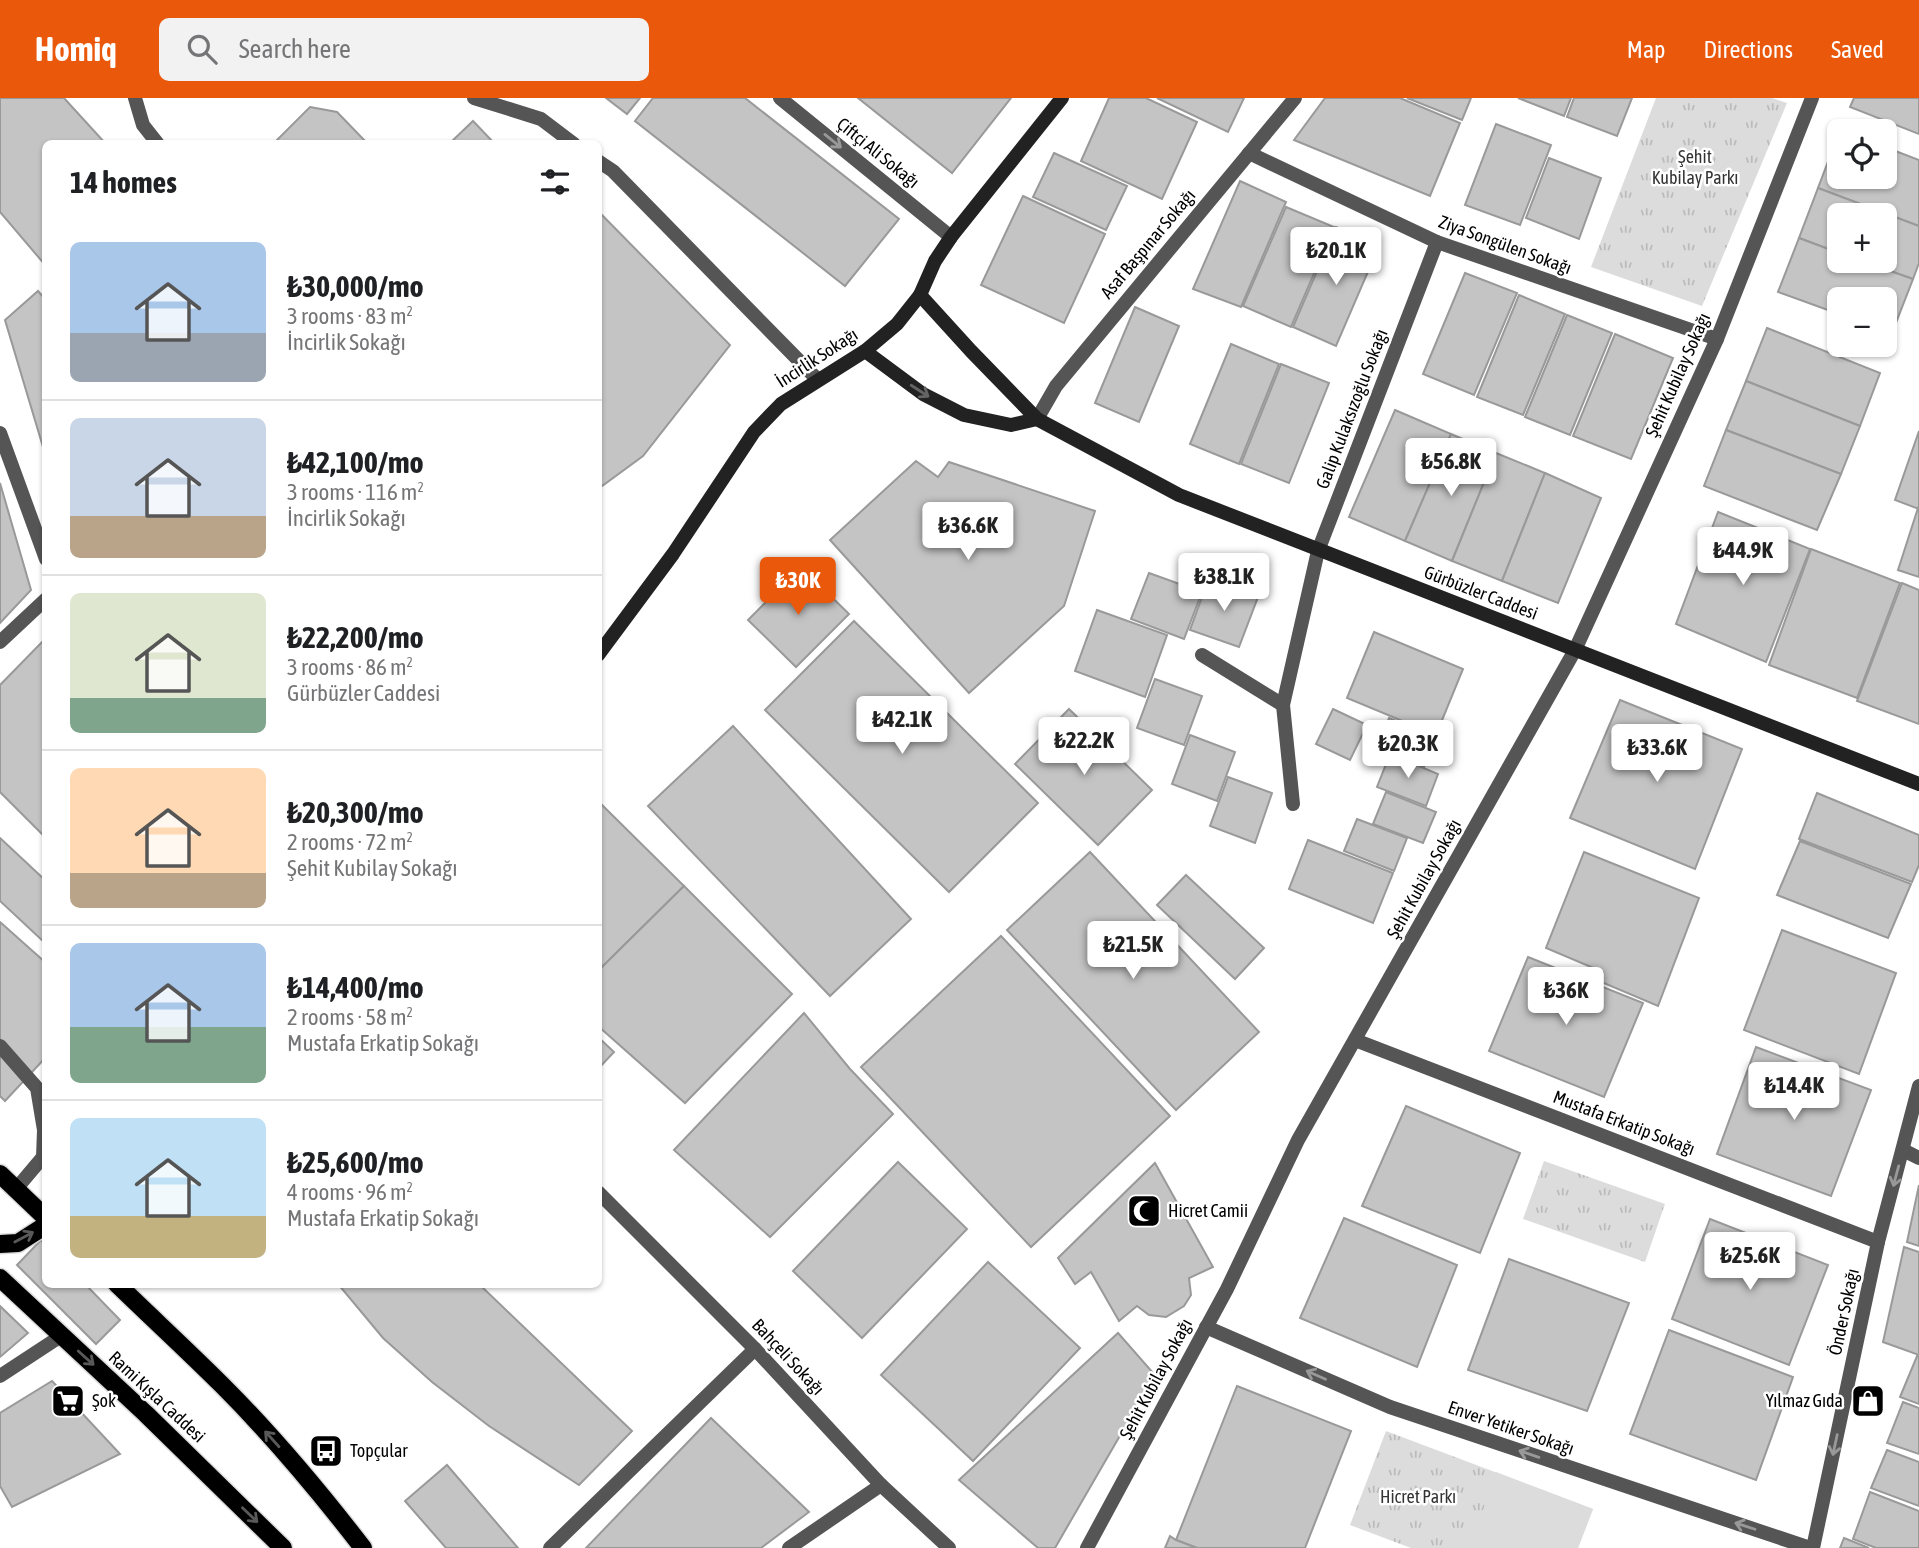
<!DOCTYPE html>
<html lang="en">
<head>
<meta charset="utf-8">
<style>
  body { margin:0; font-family:"Asap Condensed",sans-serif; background:#f2f2f2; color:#202124; height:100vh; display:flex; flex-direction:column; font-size:26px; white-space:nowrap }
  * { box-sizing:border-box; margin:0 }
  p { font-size:23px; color:#757577 }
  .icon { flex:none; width:38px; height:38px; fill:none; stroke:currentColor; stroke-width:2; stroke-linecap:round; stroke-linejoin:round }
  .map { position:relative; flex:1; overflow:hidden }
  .panel { position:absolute; left:42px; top:42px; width:560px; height:1148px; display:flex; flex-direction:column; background:#fff; border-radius:10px; box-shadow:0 2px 5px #0004 }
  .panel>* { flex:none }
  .controls { position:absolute; left:1827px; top:21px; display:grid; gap:14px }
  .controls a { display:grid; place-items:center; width:70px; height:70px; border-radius:10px; background:#fff; box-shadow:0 2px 5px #0004; font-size:35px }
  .price { position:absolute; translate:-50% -60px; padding:0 16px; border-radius:7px; background:#fff; color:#222; font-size:23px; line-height:46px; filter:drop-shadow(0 2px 4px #0008) }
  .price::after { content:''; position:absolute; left:50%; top:42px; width:21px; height:16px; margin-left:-10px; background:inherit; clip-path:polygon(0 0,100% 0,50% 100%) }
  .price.active { background:#ea580c; color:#fff }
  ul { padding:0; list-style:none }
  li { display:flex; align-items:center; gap:21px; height:175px; padding:0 28px }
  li+li { border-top:2px solid #e0e0e0 }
  li span { display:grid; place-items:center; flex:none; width:196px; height:140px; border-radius:10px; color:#555 }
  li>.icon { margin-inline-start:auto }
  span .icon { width:84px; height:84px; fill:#fffc; stroke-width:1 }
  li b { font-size:30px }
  h2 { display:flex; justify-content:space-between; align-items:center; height:84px; padding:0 28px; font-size:30px }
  header { display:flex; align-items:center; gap:42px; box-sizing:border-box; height:98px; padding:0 35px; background:#ea580c; color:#fff }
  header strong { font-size:33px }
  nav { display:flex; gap:38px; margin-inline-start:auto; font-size:24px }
  .search { width:490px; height:63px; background:#f2f2f2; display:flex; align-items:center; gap:18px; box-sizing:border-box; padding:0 24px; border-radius:10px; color:#757577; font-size:26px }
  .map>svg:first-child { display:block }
  .park { fill:url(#park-tufts) }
  .pitch { fill:#dcdcdc }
  .building { fill:#c4c4c4; stroke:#999; stroke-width:2 }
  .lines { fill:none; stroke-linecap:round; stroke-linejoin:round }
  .primary-casing { stroke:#dbdbdb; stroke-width:21 }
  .lane { stroke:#555; stroke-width:14 }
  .street { stroke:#555; stroke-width:14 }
  .secondary { stroke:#222; stroke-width:14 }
  .primary { stroke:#000; stroke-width:18 }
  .oneway { stroke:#999 }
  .oneway2 { stroke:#646464 }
  .oneway3 { stroke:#595959 }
  .labels { text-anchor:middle; stroke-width:5; stroke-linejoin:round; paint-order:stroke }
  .street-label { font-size:18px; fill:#000; stroke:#fff }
  .park-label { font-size:18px; fill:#333; stroke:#fff }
  .poi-label { font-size:18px; fill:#000; stroke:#fff; text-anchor:start }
</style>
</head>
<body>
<header>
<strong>Homiq</strong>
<div class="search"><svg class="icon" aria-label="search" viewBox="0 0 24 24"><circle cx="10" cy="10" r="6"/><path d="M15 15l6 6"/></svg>Search here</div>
<nav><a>Map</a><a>Directions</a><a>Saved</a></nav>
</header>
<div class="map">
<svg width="1919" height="1450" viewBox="0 0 1919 1450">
  <defs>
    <pattern id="park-tufts" width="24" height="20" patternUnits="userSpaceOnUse" patternTransform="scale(1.75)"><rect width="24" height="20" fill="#dcdcdc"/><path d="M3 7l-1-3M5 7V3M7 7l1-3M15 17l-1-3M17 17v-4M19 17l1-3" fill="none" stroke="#bbb"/></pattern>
  </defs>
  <rect width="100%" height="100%" fill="#fff"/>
  <g class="park">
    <polygon points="1656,0 1772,0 1787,5 1702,208 1591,169"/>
    <polygon points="1544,1063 1665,1106 1645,1164 1523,1121"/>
    <polygon points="1386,1333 1593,1411 1578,1450 1411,1450 1350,1427"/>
  </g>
  <polygon class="pitch" points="1496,1374 1593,1411 1578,1450 1470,1450"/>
  <g class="building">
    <polygon points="0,0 64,0 106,46 46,46 46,168 0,114"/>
    <polygon points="606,0 640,0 627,16"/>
    <polygon points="653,0 745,0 899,121 845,188 635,23"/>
    <polygon points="858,0 1011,0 952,75"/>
    <polygon points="1109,0 1146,0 1197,24 1162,101 1081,63"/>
    <polygon points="1157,0 1244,0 1228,34"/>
    <polygon points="1325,0 1400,0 1460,25 1430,98 1294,42"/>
    <polygon points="1407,0 1471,0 1462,22"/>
    <polygon points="1518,0 1571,0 1564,18"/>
    <polygon points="1574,0 1632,0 1617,38 1567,19"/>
    <polygon points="1854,0 1919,0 1919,36 1850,9"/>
    <polygon points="310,9 337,14 368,46 273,46"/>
    <polygon points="473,23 495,46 449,46"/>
    <polygon points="1496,26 1551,47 1520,127 1465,107"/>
    <polygon points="1840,32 1843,33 1839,33 1839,79 1885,79 1885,49 1919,62 1919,128 1818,90"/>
    <polygon points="1054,55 1127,88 1106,132 1033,99"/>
    <polygon points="1549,60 1601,80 1579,141 1526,120"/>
    <polygon points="1240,83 1286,104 1241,209 1193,191"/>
    <polygon points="1818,90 1919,128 1919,165 1913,181 1862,163 1885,163 1885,117 1839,117 1839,155 1799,140"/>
    <polygon points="1023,98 1105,136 1064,225 981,187"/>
    <polygon points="1286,109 1334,129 1291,229 1243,208"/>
    <polygon points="598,113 730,247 643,358 598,391"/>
    <polygon points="1336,129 1379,148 1336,248 1293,229"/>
    <polygon points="1799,140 1839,155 1839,163 1862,163 1913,181 1892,235 1885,232 1885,201 1839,201 1839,216 1778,194"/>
    <polygon points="1465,175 1517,195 1474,297 1423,276"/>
    <polygon points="38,193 46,202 46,359 5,222"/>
    <polygon points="1519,197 1565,216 1523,317 1477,299"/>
    <polygon points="1135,209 1179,228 1139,324 1095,305"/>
    <polygon points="1567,217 1612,235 1570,337 1525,319"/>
    <polygon points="1767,230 1880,275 1860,328 1746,283"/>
    <polygon points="1615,236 1673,260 1631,361 1573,338"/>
    <polygon points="1231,246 1279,266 1239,366 1190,346"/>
    <polygon points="1281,266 1329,285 1289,385 1241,366"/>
    <polygon points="1746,283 1860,328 1841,376 1726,332"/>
    <polygon points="1395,312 1451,336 1405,443 1349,419"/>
    <polygon points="1726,332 1841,376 1817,432 1704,388"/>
    <polygon points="1919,333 1919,411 1895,402"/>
    <polygon points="1451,336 1496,355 1452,463 1405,443"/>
    <polygon points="1496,355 1545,375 1502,483 1452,463"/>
    <polygon points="916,363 938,379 949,364 1095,413 1064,508 969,595 830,442"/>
    <polygon points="1545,375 1601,400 1558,505 1502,483"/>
    <polygon points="0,385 31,492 0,525"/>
    <polygon points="1918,410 1919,411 1919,479 1898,472"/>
    <polygon points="1718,414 1810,451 1766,564 1676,526"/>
    <polygon points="1811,451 1900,485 1857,600 1769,567"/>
    <polygon points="801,469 849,516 796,569 748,522"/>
    <polygon points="1149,475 1202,494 1184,541 1131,521"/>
    <polygon points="1209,480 1258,499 1239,549 1190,532"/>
    <polygon points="1902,485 1919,492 1919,626 1857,603"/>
    <polygon points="1097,512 1167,537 1145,599 1075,573"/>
    <polygon points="854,523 1038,705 949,794 765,612"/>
    <polygon points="1374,534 1463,571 1436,637 1347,600"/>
    <polygon points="46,540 46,740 0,694 0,587"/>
    <polygon points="1155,581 1202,598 1184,647 1137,630"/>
    <polygon points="1620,602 1742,651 1695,771 1570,720"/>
    <polygon points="1069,611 1152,692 1098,747 1015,666"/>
    <polygon points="1333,611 1367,627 1350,662 1316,646"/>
    <polygon points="1389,620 1436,639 1424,669 1377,650"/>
    <polygon points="733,628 911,821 830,898 648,708"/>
    <polygon points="1190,637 1235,654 1217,703 1172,686"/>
    <polygon points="1390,656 1438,676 1426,708 1377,689"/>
    <polygon points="1228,679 1272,695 1255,745 1210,728"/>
    <polygon points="1386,694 1436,714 1423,745 1373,726"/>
    <polygon points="1817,695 1919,737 1919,767 1912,784 1799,741"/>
    <polygon points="598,703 684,788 598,873"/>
    <polygon points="1357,721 1407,740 1394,773 1344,753"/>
    <polygon points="0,740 46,783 46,846 0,803"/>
    <polygon points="1308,742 1393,775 1373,825 1289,791"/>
    <polygon points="1800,743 1911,786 1888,840 1777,797"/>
    <polygon points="1090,754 1259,934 1176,1012 1007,832"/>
    <polygon points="1584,754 1699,800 1658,908 1599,883 1603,874 1546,850"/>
    <polygon points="1186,777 1264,850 1235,881 1157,807"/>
    <polygon points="684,788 792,896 685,1005 598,928 598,873"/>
    <polygon points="0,824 46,865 46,959 5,1003 0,998"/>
    <polygon points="1782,832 1896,875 1859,976 1744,932"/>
    <polygon points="1001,838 1170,1018 1031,1149 861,969"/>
    <polygon points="1528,859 1643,905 1604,999 1489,953"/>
    <polygon points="804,915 850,971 893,1016 770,1139 674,1052"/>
    <polygon points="598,939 614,954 598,971"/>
    <polygon points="1756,949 1871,992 1831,1098 1717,1056"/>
    <polygon points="1406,1008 1520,1055 1480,1155 1362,1108"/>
    <polygon points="898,1064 967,1131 862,1240 793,1173"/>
    <polygon points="1155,1065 1213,1169 1189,1180 1191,1197 1184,1208 1166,1219 1149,1217 1137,1208 1119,1223 1091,1174 1075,1186 1058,1160"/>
    <polygon points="1919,1087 1919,1148 1907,1144"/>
    <polygon points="1344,1120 1457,1167 1417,1269 1300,1220"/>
    <polygon points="1710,1121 1828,1167 1789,1267 1672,1221"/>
    <polygon points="41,1142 46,1147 46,1186 85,1186 120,1222 96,1246 17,1167"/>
    <polygon points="1904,1149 1919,1154 1919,1257 1883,1244"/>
    <polygon points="1509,1161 1629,1205 1587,1313 1468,1272"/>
    <polygon points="988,1164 1080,1250 973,1363 881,1277"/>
    <polygon points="338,1186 479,1186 632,1333 579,1387 489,1328 432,1284 383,1240"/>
    <polygon points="0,1208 28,1235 0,1259"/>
    <polygon points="1669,1232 1793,1279 1756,1382 1630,1336"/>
    <polygon points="1118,1235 1155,1277 1055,1450 1038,1450 959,1382"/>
    <polygon points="1917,1258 1919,1259 1919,1306 1900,1299"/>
    <polygon points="52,1283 120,1356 12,1409 0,1388 0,1315"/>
    <polygon points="1237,1288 1351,1333 1305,1450 1197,1450 1176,1442"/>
    <polygon points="1903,1304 1919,1310 1919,1356 1887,1345"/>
    <polygon points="711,1320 809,1414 761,1450 586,1450"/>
    <polygon points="1887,1352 1919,1364 1919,1408 1871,1390"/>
    <polygon points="447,1367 518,1450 446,1450 405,1403"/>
    <polygon points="1870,1394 1919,1413 1919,1450 1876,1450 1853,1441"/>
    <polygon points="1170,1438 1176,1442 1197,1450 1165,1450"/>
    <polygon points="1844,1440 1869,1450 1840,1450"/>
  </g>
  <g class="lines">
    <defs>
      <g id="primary">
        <polyline points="0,1076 46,1120"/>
        <polyline points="0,1146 18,1145 46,1127"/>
        <polyline points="0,1180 146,1316 283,1450"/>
        <path d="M117,1186C152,1220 188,1253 222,1287C273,1338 319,1393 363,1450"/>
      </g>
    </defs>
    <use href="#primary" class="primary-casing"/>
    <g class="lane">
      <polyline points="135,0 143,27 158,46"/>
      <polyline points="474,0 541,21 574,46"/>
      <polyline points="598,63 613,73 817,281"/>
      <polyline points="0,335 46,461"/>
      <polyline points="0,544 46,501"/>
      <polyline points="1202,557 1283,607"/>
      <polyline points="1293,706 1283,607 1318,453"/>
      <polyline points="0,948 37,990 44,1032 43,1059 16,1091"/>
      <polyline points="0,1278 61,1238"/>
      <polyline points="550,1450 755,1251"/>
    </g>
    <g class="street">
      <polyline points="780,0 951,139"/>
      <polyline points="1249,55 1437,144 1717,241"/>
      <polyline points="1037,321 1056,288 1295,0"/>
      <polyline points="1318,453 1437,144"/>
      <polyline points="1355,942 1878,1144"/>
      <polyline points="1903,1052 1919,1060"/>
      <polyline points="598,1094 755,1251 881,1387 949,1450"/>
      <polyline points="1206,1229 1390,1309 1810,1450"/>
      <polyline points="789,1450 881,1387"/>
      <polyline points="1087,1450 1227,1191 1298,1042 1575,552 1717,241 1812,0"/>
      <polyline points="1813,1450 1878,1144 1919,988"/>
    </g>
    <g class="secondary">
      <polyline points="920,197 971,253 1037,321 1179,397 1919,686"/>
      <polyline points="865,253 923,296 964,317 1011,327 1037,321"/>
      <polyline points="598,557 673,456 754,334 781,306 865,253 897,226 920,197 935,163 951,139 1062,0"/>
    </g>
    <use href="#primary" class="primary"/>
  </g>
  <defs><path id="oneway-shaft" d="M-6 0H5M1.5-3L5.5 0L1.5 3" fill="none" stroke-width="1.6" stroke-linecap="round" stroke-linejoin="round" transform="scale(1.75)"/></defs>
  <g class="oneway">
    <use href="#oneway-shaft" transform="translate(833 43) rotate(39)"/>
    <use href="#oneway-shaft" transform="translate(1896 1078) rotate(105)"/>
    <use href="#oneway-shaft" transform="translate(1316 1277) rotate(-156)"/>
    <use href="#oneway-shaft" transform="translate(1835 1347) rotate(102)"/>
    <use href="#oneway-shaft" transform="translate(1529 1356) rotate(-161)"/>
    <use href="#oneway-shaft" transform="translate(1745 1428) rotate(-162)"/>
  </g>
  <use class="oneway2" href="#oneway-shaft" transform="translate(920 293) rotate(33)"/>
  <g class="oneway3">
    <use href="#oneway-shaft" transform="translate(24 1139) rotate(-28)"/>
    <use href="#oneway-shaft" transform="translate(86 1260) rotate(42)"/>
    <use href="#oneway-shaft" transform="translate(272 1341) rotate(-132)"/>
    <use href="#oneway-shaft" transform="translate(250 1417) rotate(44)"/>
  </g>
  <defs>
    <symbol id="mosque-square" viewBox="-11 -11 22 22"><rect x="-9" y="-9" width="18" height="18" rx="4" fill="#000" stroke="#fff"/><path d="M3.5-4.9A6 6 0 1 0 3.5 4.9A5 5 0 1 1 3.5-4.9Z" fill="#fff"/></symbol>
    <symbol id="supermarket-square" viewBox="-11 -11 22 22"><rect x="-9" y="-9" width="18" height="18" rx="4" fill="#000" stroke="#fff"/><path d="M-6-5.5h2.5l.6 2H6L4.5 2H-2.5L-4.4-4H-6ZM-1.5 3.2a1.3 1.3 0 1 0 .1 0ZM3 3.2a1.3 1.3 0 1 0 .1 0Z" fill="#fff"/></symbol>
    <symbol id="shop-square" viewBox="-11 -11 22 22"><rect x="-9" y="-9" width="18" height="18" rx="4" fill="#000" stroke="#fff"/><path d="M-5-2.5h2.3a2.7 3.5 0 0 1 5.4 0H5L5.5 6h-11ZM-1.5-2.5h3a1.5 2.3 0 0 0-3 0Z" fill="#fff"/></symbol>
    <symbol id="bus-square" viewBox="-11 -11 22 22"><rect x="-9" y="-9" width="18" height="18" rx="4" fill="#000" stroke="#fff"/><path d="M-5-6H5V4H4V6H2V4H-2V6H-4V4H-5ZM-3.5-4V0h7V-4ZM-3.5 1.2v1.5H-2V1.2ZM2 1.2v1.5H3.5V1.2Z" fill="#fff"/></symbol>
  </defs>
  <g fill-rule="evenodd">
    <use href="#mosque-square" x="1125" y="1094" width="38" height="38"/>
    <use href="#supermarket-square" x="49" y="1284" width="38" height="38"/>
    <use href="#shop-square" x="1849" y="1284" width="38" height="38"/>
    <use href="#bus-square" x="307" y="1334" width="38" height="38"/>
  </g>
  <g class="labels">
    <g class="street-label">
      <text transform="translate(878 55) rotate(39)" y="6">Çiftçi Ali Sokağı</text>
      <text transform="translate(1148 146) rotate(-50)" y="6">Asaf Başpınar Sokağı</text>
      <text transform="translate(1505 147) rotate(20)" y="6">Ziya Songülen Sokağı</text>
      <text transform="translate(817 260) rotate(-33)" y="6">İncirlik Sokağı</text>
      <text transform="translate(1678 277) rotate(-66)" y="6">Şehit Kubilay Sokağı</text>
      <text transform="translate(1352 311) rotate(-69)" y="6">Galip Kulaksızoğlu Sokağı</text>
      <text transform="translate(1481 495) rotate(21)" y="6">Gürbüzler Caddesi</text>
      <text transform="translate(1424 781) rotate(-61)" y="6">Şehit Kubilay Sokağı</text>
      <text transform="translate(1624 1025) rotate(21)" y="6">Mustafa Erkatip Sokağı</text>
      <text transform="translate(1844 1214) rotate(-78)" y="6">Önder Sokağı</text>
      <text transform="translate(788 1259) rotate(47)" y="6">Bahçeli Sokağı</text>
      <text transform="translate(1156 1281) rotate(-62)" y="6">Şehit Kubilay Sokağı</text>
      <text transform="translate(157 1299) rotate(43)" y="6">Rami Kışla Caddesi</text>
      <text transform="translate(1511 1330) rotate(19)" y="6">Enver Yetiker Sokağı</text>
    </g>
    <g class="park-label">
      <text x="1695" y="65">Şehit<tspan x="1695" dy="21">Kubilay Parkı</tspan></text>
      <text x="1418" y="1405">Hicret Parkı</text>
    </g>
    <g class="poi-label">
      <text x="1168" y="1119">Hicret Camii</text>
      <text x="92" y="1309">Şok</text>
      <text x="1843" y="1309" text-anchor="end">Yılmaz Gıda</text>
      <text x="350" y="1359">Topçular</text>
    </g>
  </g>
</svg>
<div class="controls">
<a><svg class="icon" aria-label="locate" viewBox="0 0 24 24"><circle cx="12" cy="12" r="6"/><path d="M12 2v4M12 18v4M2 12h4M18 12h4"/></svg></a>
<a>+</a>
<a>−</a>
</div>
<b class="price" style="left:1336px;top:189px">₺20.1K</b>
<b class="price" style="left:1451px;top:400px">₺56.8K</b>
<b class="price" style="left:968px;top:464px">₺36.6K</b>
<b class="price" style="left:1743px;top:489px">₺44.9K</b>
<b class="price" style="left:1224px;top:515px">₺38.1K</b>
<b class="price active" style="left:798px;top:519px">₺30K</b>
<b class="price" style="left:902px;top:658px">₺42.1K</b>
<b class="price" style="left:1084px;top:679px">₺22.2K</b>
<b class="price" style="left:1408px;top:682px">₺20.3K</b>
<b class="price" style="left:1657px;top:686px">₺33.6K</b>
<b class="price" style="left:1133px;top:883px">₺21.5K</b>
<b class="price" style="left:1566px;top:929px">₺36K</b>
<b class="price" style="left:1794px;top:1024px">₺14.4K</b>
<b class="price" style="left:1750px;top:1194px">₺25.6K</b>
<section class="panel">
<h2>14 homes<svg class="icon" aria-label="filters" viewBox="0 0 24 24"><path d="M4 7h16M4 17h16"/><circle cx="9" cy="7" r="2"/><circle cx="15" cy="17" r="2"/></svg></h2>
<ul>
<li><span style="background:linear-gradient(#a9c7e8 65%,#9aa5b1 0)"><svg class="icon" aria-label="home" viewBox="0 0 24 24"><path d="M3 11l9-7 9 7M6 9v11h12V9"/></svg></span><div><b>₺30,000/mo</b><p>3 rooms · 83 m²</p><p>İncirlik Sokağı</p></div></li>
<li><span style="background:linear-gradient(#c9d6e8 70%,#b9a48a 0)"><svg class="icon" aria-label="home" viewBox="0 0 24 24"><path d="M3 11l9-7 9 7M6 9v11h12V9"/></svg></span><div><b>₺42,100/mo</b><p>3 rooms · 116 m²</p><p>İncirlik Sokağı</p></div></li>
<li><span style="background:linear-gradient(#dfe7d0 75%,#7fa58c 0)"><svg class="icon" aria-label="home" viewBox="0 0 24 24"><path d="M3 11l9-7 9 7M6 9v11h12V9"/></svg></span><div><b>₺22,200/mo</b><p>3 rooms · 86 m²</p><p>Gürbüzler Caddesi</p></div></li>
<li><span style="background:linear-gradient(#ffd9b3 75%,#b9a48a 0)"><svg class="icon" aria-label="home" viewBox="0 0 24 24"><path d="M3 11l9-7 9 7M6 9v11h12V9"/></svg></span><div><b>₺20,300/mo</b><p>2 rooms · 72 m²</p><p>Şehit Kubilay Sokağı</p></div></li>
<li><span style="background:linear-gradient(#a9c7e8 60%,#7fa58c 0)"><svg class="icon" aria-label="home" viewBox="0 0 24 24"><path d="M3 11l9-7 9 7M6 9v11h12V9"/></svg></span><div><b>₺14,400/mo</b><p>2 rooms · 58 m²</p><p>Mustafa Erkatip Sokağı</p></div></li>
<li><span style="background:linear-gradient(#bfe0f5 70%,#c2b280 0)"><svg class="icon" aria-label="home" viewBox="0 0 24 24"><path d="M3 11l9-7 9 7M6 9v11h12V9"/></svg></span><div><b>₺25,600/mo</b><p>4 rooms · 96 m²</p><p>Mustafa Erkatip Sokağı</p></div></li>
</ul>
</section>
</div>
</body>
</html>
